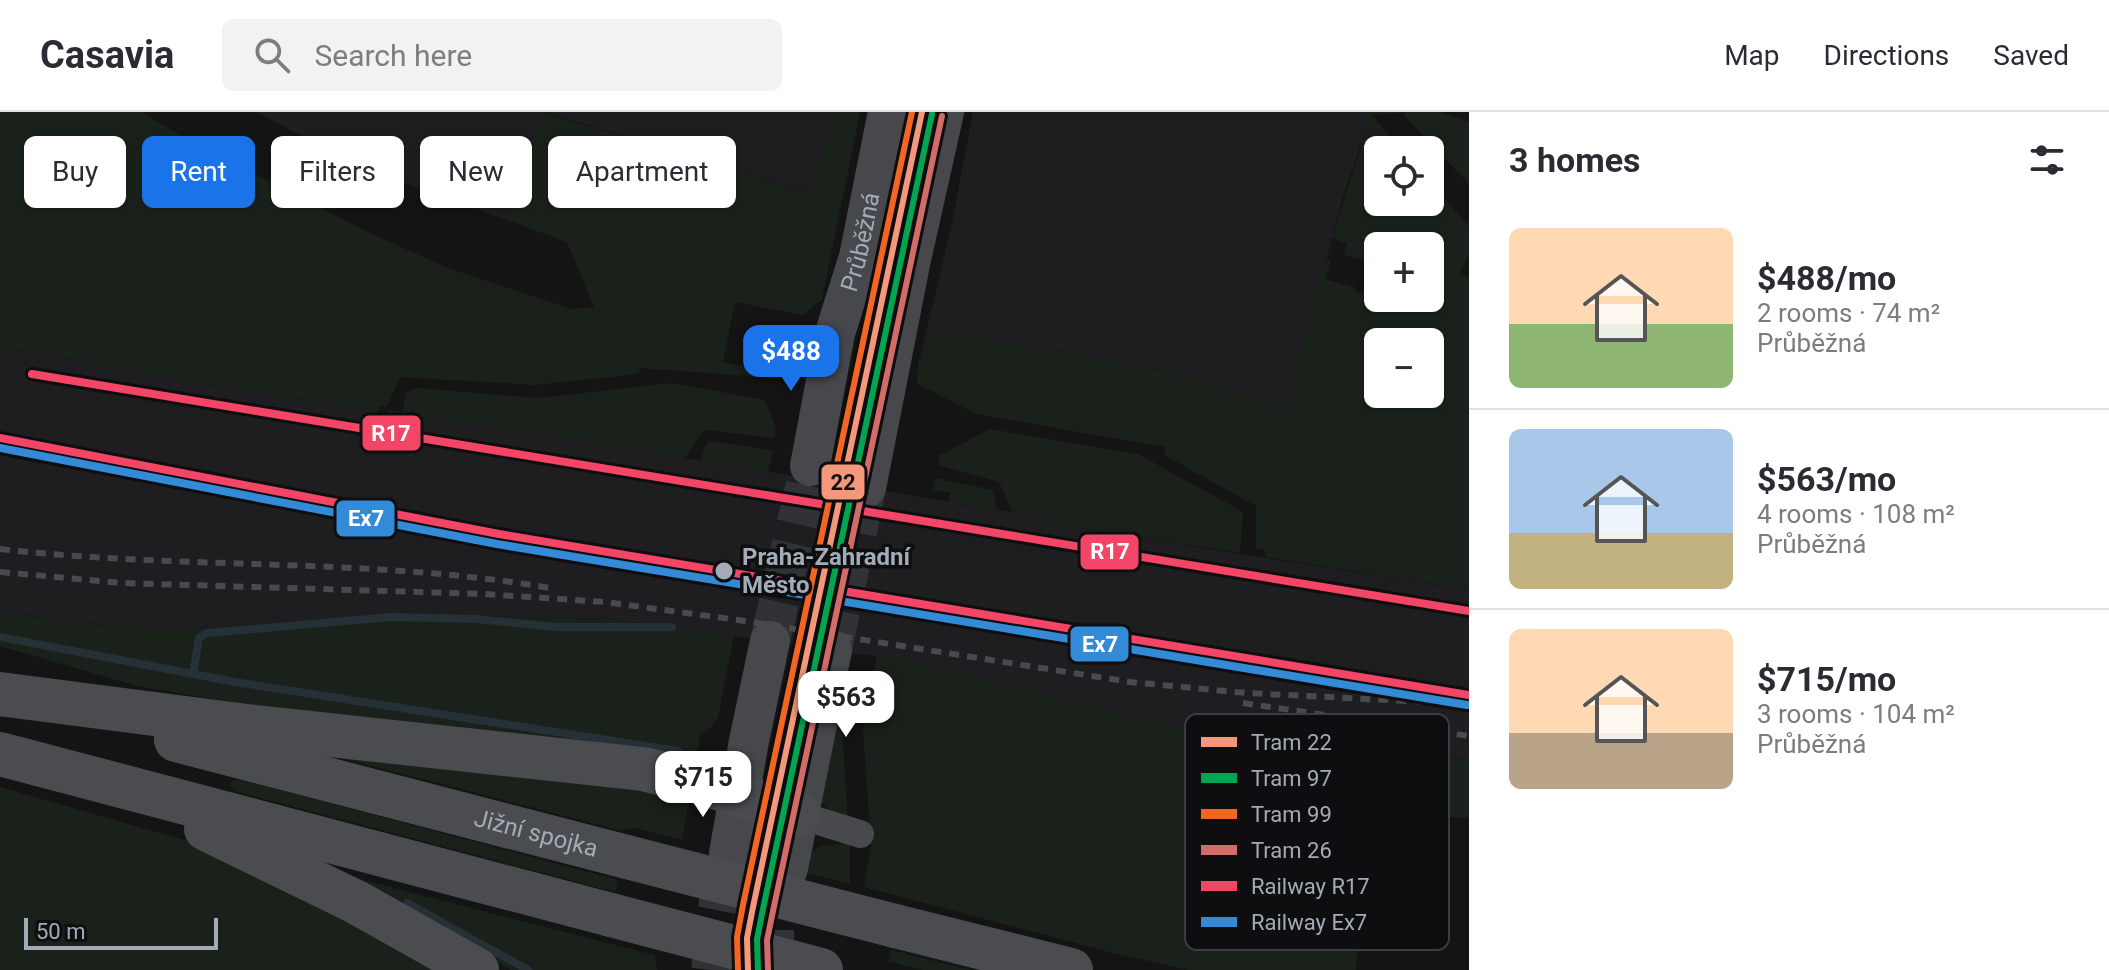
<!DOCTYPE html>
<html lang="en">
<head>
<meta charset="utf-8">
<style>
  body { margin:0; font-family:Roboto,sans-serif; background:#f2f2f3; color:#2b2b33; height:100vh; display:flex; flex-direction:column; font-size:30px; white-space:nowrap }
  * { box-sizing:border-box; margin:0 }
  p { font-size:26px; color:#7c7c81 }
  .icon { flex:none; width:44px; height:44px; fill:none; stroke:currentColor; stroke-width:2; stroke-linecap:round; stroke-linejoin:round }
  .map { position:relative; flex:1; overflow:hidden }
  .drawer { display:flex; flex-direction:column; background:#fff; width:640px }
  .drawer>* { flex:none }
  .guide { position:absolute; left:24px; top:24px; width:760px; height:72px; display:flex; gap:16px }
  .controls { position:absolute; left:1364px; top:24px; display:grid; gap:16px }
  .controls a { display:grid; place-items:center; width:80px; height:80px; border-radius:12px; background:#fff; box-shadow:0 2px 6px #0004; font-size:40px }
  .scale { position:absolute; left:24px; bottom:20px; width:194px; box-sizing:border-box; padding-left:8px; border:4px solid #a3abb7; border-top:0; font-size:22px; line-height:28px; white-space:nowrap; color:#a3abb7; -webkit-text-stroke:6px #0e0e10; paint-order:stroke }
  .price { position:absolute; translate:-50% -68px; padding:0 18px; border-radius:16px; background:#fff; color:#222; font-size:26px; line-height:52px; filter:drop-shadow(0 2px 4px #0008) }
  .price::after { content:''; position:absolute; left:50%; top:48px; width:24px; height:18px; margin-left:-12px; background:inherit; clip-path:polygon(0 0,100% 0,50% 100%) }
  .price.selected { background:#1a73e8; color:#fff }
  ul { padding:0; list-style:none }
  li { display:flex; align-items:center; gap:24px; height:200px; padding:0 40px }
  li+li { border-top:2px solid #e1e1e2 }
  li span { display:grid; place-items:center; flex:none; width:224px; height:160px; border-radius:12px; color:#555 }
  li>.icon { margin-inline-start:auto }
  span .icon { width:96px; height:96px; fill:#fffc; stroke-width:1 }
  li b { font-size:34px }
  h2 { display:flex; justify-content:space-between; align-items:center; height:96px; padding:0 40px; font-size:34px }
  .pill { padding:0 28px; border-radius:12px; background:#fff; box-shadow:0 2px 6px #0004; font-size:28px; line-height:72px }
  .pill.selected { background:#1a73e8; color:#fff }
  header { display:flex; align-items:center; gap:48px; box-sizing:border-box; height:112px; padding:0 40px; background:#fff; border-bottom:2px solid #e1e1e2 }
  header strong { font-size:38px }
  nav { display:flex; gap:44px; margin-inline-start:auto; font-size:28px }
  .search { width:560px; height:72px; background:#f2f2f3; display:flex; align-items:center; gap:20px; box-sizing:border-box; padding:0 28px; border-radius:12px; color:#7c7c81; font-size:30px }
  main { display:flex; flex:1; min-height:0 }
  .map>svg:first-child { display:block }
  .built { fill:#1e1e20 }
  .green { fill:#1a211a; fill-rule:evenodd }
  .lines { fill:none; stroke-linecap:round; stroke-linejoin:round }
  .stream { stroke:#263137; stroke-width:8 }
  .secondary-tunnel { stroke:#313235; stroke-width:40; stroke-dasharray:40 20; stroke-linecap:butt }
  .street { stroke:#48494d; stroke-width:28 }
  .secondary { stroke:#46484c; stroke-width:40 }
  .highway { stroke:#4a4c4f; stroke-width:44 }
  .rail { stroke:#484a4d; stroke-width:6; stroke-dasharray:10 8; stroke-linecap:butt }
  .highway-bridge { stroke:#4a4c4f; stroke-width:44 }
  .rail-1-casing { stroke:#0e0e10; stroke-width:14 }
  .rail-2-casing { stroke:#0e0e10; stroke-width:14 }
  .rail-1 { stroke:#f34667; stroke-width:8 }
  .rail-2 { stroke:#338bd7; stroke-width:8 }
  .tram-1-casing { stroke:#0e0e10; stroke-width:12 }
  .tram-2-casing { stroke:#0e0e10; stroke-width:12 }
  .tram-3-casing { stroke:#0e0e10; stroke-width:12 }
  .tram-4-casing { stroke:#0e0e10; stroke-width:12 }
  .tram-1 { stroke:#f3987b; stroke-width:6 }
  .tram-2 { stroke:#00a651; stroke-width:6 }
  .tram-3 { stroke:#f26522; stroke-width:6 }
  .tram-4 { stroke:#d36c68; stroke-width:6 }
  .stop-dot { fill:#a3abb7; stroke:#0e0e10; stroke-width:3 }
  .labels { text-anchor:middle; stroke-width:7; stroke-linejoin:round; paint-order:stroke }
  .street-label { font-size:24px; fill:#a3abb7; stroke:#0e0e10 }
  .stop-label { font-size:24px; font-weight:bold; fill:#a3abb7; stroke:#0e0e10; text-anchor:start }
  .key { fill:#0e0e10; stroke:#3b3d42; stroke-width:2 }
  .key-label { font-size:22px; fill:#a3abb7 }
  .line-badge { stroke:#0e0e10; stroke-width:3 }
  .badge-label { font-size:22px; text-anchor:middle; font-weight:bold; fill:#fff }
  .pale-badge-label { font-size:22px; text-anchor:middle; font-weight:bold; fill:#111 }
</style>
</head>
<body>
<header>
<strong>Casavia</strong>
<div class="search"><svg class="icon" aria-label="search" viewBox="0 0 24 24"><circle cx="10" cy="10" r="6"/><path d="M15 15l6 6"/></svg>Search here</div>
<nav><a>Map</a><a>Directions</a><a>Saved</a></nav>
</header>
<main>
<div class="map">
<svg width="1469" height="858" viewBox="0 0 1469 858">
  <rect width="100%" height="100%" fill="#141414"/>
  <g class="built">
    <polygon points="257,0 542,0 507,108 353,52"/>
    <polygon points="545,0 834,0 811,81"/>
    <polygon points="973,0 1406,0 1371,3 1341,91 1288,298 1166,258 927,217 952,111"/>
    <polygon points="0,236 378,301 388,302 389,298 831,370 1038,405 1053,412 1469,478 1469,648 1274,639 916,550 611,507 390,502 225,515 169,516 120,515 0,500"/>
  </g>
  <g class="green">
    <polygon points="0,0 142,0 191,30 368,120 450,157 572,197 594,195 567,130 507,108 542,0 810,81 834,0 860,0 822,187 802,203 735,190 723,250 789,264 788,267 641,256 638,262 535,273 400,265 387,295 380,294 378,301 0,236"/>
    <polygon points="1406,0 1438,0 1469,10 1469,72 1403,2"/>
    <path d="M1371,3L1402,38H1378V90H1430V70L1469,114V143L1460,161L1469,166V478L1266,445L1265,438L1256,436V394L1166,344L1164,335L976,302L917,272L918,254L927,217L1166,258L1288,298L1326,147L1331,148L1325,167L1356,176L1355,179L1420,196L1424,186H1430V134H1378V152L1344,143L1347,131L1332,126ZM1378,230H1430V282H1378Z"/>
    <polygon points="672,271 765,288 776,316 774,326 703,318 685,347 402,301 406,281 416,276 538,286"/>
    <polygon points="990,317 1138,342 1243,400 1240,441 1052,412 1038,405 1013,401 999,370 938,353 939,344"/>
    <polygon points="708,329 773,338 768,360 700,349"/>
    <polygon points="935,366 993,378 997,398 949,390 950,381 933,378"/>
    <polygon points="0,500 120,515 169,516 225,515 390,502 611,507 734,523 718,605 712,614 700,623 696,648 338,608 137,574 0,534"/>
    <polygon points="877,544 916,550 1274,639 1469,648 1469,706 1351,702 1348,802 1367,833 1357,833 1356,858 1189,858 1113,841 864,775 871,735 863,618"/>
    <polygon points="836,610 842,618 848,707 840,708 815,685"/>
    <polygon points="333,644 690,683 682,728 635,716 619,718"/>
    <polygon points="238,667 618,768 615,780 234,679 230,671"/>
    <polygon points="0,675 247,746 446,858 0,858"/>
    <polygon points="850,731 850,772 802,760 805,743 823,734"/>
    <polygon points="359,767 654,843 657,858 511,858 358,769"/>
    <polygon points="891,838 970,858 922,858 888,849"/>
  </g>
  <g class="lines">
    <g class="stream">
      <polyline points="0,525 235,570 678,639"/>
      <polyline points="193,562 199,526 207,521 391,505 476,507 556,515 672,515"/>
      <polyline points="407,791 528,858"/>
    </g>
    <g class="secondary-tunnel">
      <polyline points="770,529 810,354"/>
      <polyline points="832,538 866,376"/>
      <polyline points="711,858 717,802 729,741"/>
      <polyline points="774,858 774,814 788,756"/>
    </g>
    <polyline class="street" points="799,703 860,722"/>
    <g class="secondary">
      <path id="s1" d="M810,354L835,221L859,145L888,0"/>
      <polyline points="866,376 910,152 944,0"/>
      <polyline points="729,741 749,629 770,529"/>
      <polyline points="788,756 832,538"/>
    </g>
    <g class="highway">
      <polyline points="0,582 247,614 643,657 702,671 799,703"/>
      <path id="s2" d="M176,628L627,745"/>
      <polyline points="0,642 611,803"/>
      <polyline points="206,717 356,790 477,858"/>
      <polyline points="895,814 1071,858"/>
    </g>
    <g class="rail">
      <path d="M0,437C183,458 369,445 550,476"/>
      <polyline points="0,460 122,471 485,482 605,490 738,508 1130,570 1246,581 1469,592"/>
      <polyline points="1243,591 1469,624"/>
    </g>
    <g class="highway-bridge">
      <polyline points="627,745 895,814"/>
      <polyline points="611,803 821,858"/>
    </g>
    <defs>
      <g id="rail-1">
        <polyline points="32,262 1469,499"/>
        <polyline points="0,326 499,422 1469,583"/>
      </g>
      <polyline id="rail-2" points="0,336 497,432 1467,593"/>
    </defs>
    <use href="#rail-1" class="rail-1-casing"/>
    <use href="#rail-2" class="rail-2-casing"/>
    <use href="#rail-1" class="rail-1"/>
    <use href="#rail-2" class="rail-2"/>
    <defs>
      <polyline id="tram-1" points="748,858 747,826 753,795 922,0"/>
      <polyline id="tram-2" points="758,858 757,827 763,797 932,2"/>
      <polyline id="tram-3" points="738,858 737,825 743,793 912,0"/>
      <polyline id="tram-4" points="768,857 767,828 773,799 942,4"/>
    </defs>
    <use href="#tram-1" class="tram-1-casing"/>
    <use href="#tram-2" class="tram-2-casing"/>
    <use href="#tram-3" class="tram-3-casing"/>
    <use href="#tram-4" class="tram-4-casing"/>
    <use href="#tram-1" class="tram-1"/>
    <use href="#tram-2" class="tram-2"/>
    <use href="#tram-3" class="tram-3"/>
    <use href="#tram-4" class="tram-4"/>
  </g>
  <circle class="stop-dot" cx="724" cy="459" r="10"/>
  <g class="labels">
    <g class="street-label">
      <text dy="8" stroke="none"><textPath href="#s1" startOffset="230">Průběžná</textPath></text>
      <text dy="8" stroke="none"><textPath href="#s2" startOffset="372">Jižní spojka</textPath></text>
    </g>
    <g class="stop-label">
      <text x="742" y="453">Praha-Zahradní<tspan x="742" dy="28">Město</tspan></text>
    </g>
  </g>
  <rect x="1185" y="602" width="264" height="236" rx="12" class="key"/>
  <rect x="1201" y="625" width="36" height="10" fill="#f3987b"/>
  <rect x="1201" y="661" width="36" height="10" fill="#00a651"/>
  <rect x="1201" y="697" width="36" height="10" fill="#f26522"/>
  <rect x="1201" y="733" width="36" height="10" fill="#d36c68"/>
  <rect x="1201" y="769" width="36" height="10" fill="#f34667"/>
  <rect x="1201" y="805" width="36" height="10" fill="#338bd7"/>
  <g class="key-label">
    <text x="1251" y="638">Tram 22</text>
    <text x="1251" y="674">Tram 97</text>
    <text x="1251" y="710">Tram 99</text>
    <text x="1251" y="746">Tram 26</text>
    <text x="1251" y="782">Railway R17</text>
    <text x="1251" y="818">Railway Ex7</text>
  </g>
  <g class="line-badge">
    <rect x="361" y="302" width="61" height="38" rx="8" fill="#f34667"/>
    <rect x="820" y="351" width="46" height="38" rx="8" fill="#f3987b"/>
    <rect x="335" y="387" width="61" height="39" rx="8" fill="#338bd7"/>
    <rect x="1079" y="421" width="61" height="38" rx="8" fill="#f34667"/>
    <rect x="1069" y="513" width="61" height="38" rx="8" fill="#338bd7"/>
  </g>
  <g class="badge-label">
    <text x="391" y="329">R17</text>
    <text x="366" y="414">Ex7</text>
    <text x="1110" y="447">R17</text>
    <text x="1100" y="540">Ex7</text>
  </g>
  <g class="pale-badge-label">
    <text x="843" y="378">22</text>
  </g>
</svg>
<div class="controls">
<a><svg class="icon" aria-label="locate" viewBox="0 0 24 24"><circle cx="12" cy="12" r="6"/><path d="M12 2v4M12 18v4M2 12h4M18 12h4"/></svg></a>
<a>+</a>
<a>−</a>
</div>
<div class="scale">50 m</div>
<b class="price selected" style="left:791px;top:281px">$488</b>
<b class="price" style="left:846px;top:627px">$563</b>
<b class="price" style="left:703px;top:707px">$715</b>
<div class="guide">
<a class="pill">Buy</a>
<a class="pill selected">Rent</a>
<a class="pill">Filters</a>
<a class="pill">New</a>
<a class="pill">Apartment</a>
</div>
</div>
<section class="drawer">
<h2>3 homes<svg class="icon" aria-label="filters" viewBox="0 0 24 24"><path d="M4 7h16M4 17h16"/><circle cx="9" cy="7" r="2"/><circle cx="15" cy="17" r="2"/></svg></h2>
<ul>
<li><span style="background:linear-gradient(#ffd9b3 60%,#8fb573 0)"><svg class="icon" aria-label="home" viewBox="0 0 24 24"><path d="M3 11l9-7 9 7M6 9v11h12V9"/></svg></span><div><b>$488/mo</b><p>2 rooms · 74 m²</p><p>Průběžná</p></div></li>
<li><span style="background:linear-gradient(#a9c7e8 65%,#c2b280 0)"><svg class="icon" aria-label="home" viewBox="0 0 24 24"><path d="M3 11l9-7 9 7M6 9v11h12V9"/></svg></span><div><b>$563/mo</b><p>4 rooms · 108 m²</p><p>Průběžná</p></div></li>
<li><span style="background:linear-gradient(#ffd9b3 65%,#b9a48a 0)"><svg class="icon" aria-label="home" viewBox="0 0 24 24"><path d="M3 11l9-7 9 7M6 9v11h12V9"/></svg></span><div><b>$715/mo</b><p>3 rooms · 104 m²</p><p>Průběžná</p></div></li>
</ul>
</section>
</main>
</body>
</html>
